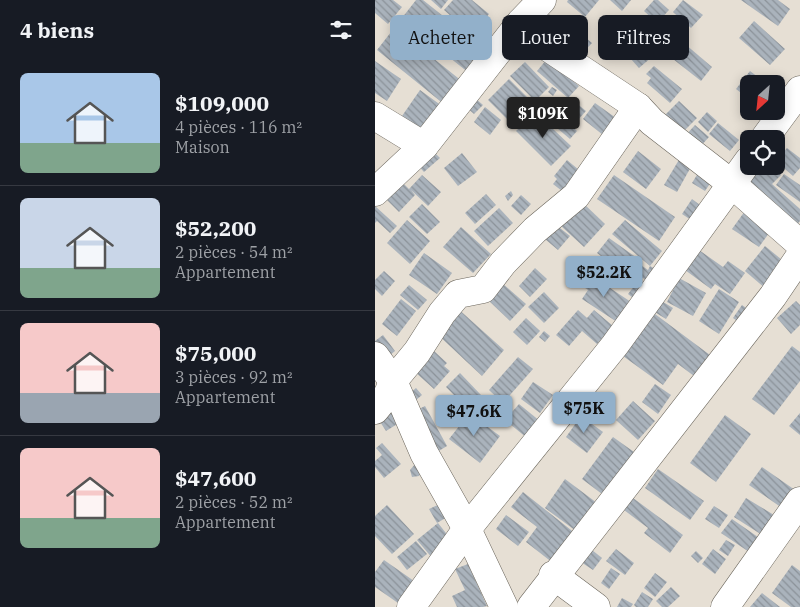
<!DOCTYPE html>
<html lang="fr">
<head>
<meta charset="utf-8">
<style>
  body { margin:0; font-family:"IBM Plex Serif",serif; background:#20242c; color:#f1f3f6; height:100vh; display:flex; flex-direction:column; font-size:19px; white-space:nowrap }
  * { box-sizing:border-box; margin:0 }
  p { font-size:16px; color:#9ea1a6 }
  .icon { flex:none; width:28px; height:28px; fill:none; stroke:currentColor; stroke-width:2; stroke-linecap:round; stroke-linejoin:round }
  .map { position:relative; flex:1; overflow:hidden }
  .panel { display:flex; flex-direction:column; background:#171b24; width:375px }
  .panel>* { flex:none }
  .banner { position:absolute; left:15px; top:15px; width:335px; height:45px; display:flex; gap:10px }
  .needle { width:32px; rotate:207deg }
  .controls { position:absolute; left:365px; top:75px; display:grid; gap:10px }
  .controls a { display:grid; place-items:center; width:45px; height:45px; border-radius:8px; background:#171b24; box-shadow:0 2px 12px #0003; font-size:25px }
  .price { position:absolute; translate:-50% -42px; padding:0 11px; border-radius:5px; background:#92b0ca; color:#111; font-size:16px; line-height:32px; filter:drop-shadow(0 1px 2px #0008) }
  .price::after { content:''; position:absolute; left:50%; top:30px; width:15px; height:11px; margin-left:-8px; background:inherit; clip-path:polygon(0 0,100% 0,50% 100%) }
  .price.current { background:#222; color:#fff }
  ul { padding:0; list-style:none }
  li { display:flex; align-items:center; gap:15px; height:125px; padding:0 20px }
  li+li { border-top:1px solid #363941 }
  li span { display:grid; place-items:center; flex:none; width:140px; height:100px; border-radius:8px; color:#555 }
  li>.icon { margin-inline-start:auto }
  span .icon { width:60px; height:60px; fill:#fffc; stroke-width:1 }
  li b { font-size:21px }
  h2 { display:flex; justify-content:space-between; align-items:center; height:60px; padding:0 20px; font-size:21px }
  .pill { padding:0 18px; border-radius:8px; background:#171b24; box-shadow:0 2px 12px #0003; font-size:18px; line-height:45px }
  .pill.current { background:#92b0ca; color:#111 }
  main { display:flex; flex:1; min-height:0 }
  .map>svg:first-child { display:block }
  .building { fill:url(#building-back-hatch) }
  .lines { fill:none; stroke-linecap:round; stroke-linejoin:round }
  .minor-casing { stroke:#6b665c; stroke-width:29 }
  .minor { stroke:#fff; stroke-width:28 }
</style>
</head>
<body>
<main>
<section class="panel">
<h2>4 biens<svg class="icon" aria-label="filters" viewBox="0 0 24 24"><path d="M4 7h16M4 17h16"/><circle cx="9" cy="7" r="2"/><circle cx="15" cy="17" r="2"/></svg></h2>
<ul>
<li><span style="background:linear-gradient(#a9c7e8 70%,#7fa58c 0)"><svg class="icon" aria-label="home" viewBox="0 0 24 24"><path d="M3 11l9-7 9 7M6 9v11h12V9"/></svg></span><div><b>$109,000</b><p>4 pièces · 116 m²</p><p>Maison</p></div></li>
<li><span style="background:linear-gradient(#c9d6e8 70%,#7fa58c 0)"><svg class="icon" aria-label="home" viewBox="0 0 24 24"><path d="M3 11l9-7 9 7M6 9v11h12V9"/></svg></span><div><b>$52,200</b><p>2 pièces · 54 m²</p><p>Appartement</p></div></li>
<li><span style="background:linear-gradient(#f6c9c9 70%,#9aa5b1 0)"><svg class="icon" aria-label="home" viewBox="0 0 24 24"><path d="M3 11l9-7 9 7M6 9v11h12V9"/></svg></span><div><b>$75,000</b><p>3 pièces · 92 m²</p><p>Appartement</p></div></li>
<li><span style="background:linear-gradient(#f6c9c9 70%,#7fa58c 0)"><svg class="icon" aria-label="home" viewBox="0 0 24 24"><path d="M3 11l9-7 9 7M6 9v11h12V9"/></svg></span><div><b>$47,600</b><p>2 pièces · 52 m²</p><p>Appartement</p></div></li>
</ul>
</section>
<div class="map">
<svg width="425" height="607" viewBox="0 0 425 607">
  <defs>
    <pattern id="building-back-hatch" width="6" height="6" patternUnits="userSpaceOnUse" patternTransform="scale(1.25)"><rect width="6" height="6" fill="#aab3bc"/><path d="M-1 5l2 2M0 0l6 6M5-1l2 2" fill="none" stroke="#8b9299"/></pattern>
  </defs>
  <rect width="100%" height="100%" fill="#e6dfd4"/>
  <g class="building">
    <polygon points="0,0 18,0 27,7 13,24 0,13"/>
    <polygon points="41,0 48,0 112,51 94,73 60,46 53,54 88,82 70,105 2,50"/>
    <polygon points="56,0 73,0 66,9"/>
    <polygon points="78,0 97,0 114,14 97,34 69,10"/>
    <polygon points="193,0 224,0 210,17 192,2"/>
    <polygon points="235,0 256,0 247,11"/>
    <polygon points="279,0 283,0 294,10 282,23 269,11"/>
    <polygon points="308,0 328,15 316,28 298,12"/>
    <polygon points="366,0 403,0 415,9 403,26"/>
    <polygon points="174,14 182,21 171,33 163,26"/>
    <polygon points="188,18 217,43 199,62 171,37"/>
    <polygon points="379,21 410,49 395,65 364,38"/>
    <polygon points="278,26 296,39 281,58 278,56 264,68 247,49 267,31 271,36"/>
    <polygon points="310,44 337,67 326,81 298,59"/>
    <polygon points="172,59 204,86 193,98 162,71"/>
    <polygon points="0,61 26,79 12,101 0,93"/>
    <polygon points="150,62 174,87 160,101 135,76"/>
    <polygon points="279,66 307,89 295,103 272,83 276,78 271,74"/>
    <polygon points="375,71 392,84 374,84 374,99 361,89"/>
    <polygon points="134,79 162,107 141,128 113,100"/>
    <polygon points="177,87 182,90 178,96 173,92"/>
    <polygon points="45,90 67,106 49,131 27,116"/>
    <polygon points="100,98 108,105 99,114 91,107"/>
    <polygon points="304,101 322,118 306,134 288,117"/>
    <polygon points="200,102 211,111 201,122 190,112"/>
    <polygon points="220,103 241,118 228,135 208,119"/>
    <polygon points="110,107 126,120 115,135 99,122"/>
    <polygon points="177,108 202,131 195,139 169,117"/>
    <polygon points="160,112 196,146 176,166 141,131"/>
    <polygon points="332,112 342,121 333,132 323,122"/>
    <polygon points="343,123 364,140 355,151 334,134"/>
    <polygon points="320,125 334,137 324,148 310,136"/>
    <polygon points="54,147 65,158 49,172 38,160"/>
    <polygon points="412,148 425,158 425,168 418,176 401,161"/>
    <polygon points="263,151 286,169 271,189 248,172"/>
    <polygon points="87,153 102,172 83,186 69,168"/>
    <polygon points="305,158 317,165 302,192 289,185"/>
    <polygon points="192,160 204,170 187,191 178,184 182,179 179,176"/>
    <polygon points="397,166 406,175 397,184 425,209 425,221 420,227 371,183 385,168 390,173"/>
    <polygon points="325,170 338,179 330,191 317,183"/>
    <polygon points="409,174 425,185 425,202 401,185"/>
    <polygon points="47,175 66,192 53,206 36,190 40,195 24,212 8,196 25,180 34,189"/>
    <polygon points="239,175 300,217 284,241 222,199"/>
    <polygon points="136,191 138,195 133,201 130,196"/>
    <polygon points="111,194 121,205 100,224 90,213"/>
    <polygon points="146,195 156,204 146,215 136,206"/>
    <polygon points="317,199 329,208 319,222 307,214"/>
    <polygon points="208,203 230,224 209,247 186,226"/>
    <polygon points="47,204 65,222 52,234 34,217"/>
    <polygon points="0,206 22,226 15,233 2,221 0,223"/>
    <polygon points="124,208 138,223 113,246 99,231"/>
    <polygon points="370,211 397,229 384,247 357,229"/>
    <polygon points="32,220 55,241 35,264 12,243"/>
    <polygon points="175,220 195,236 183,250 164,234"/>
    <polygon points="250,220 287,251 275,266 237,234"/>
    <polygon points="86,227 116,254 98,273 68,247"/>
    <polygon points="234,238 262,258 250,274 222,253"/>
    <polygon points="390,246 412,264 391,289 370,271"/>
    <polygon points="324,250 348,267 353,261 370,273 355,294 340,284 336,289 310,270"/>
    <polygon points="49,253 77,273 62,294 34,275"/>
    <polygon points="266,265 273,270 275,266 284,271 276,283 261,274"/>
    <polygon points="160,268 172,279 155,297 144,286"/>
    <polygon points="9,271 20,281 7,296 0,289 0,280"/>
    <polygon points="211,272 256,302 242,322 207,299 213,290 203,283"/>
    <polygon points="304,278 331,293 318,316 292,302"/>
    <polygon points="127,283 151,304 135,321 112,299"/>
    <polygon points="34,285 52,300 43,310 25,295"/>
    <polygon points="260,285 270,294 263,302 253,294"/>
    <polygon points="344,289 364,302 344,334 324,321"/>
    <polygon points="169,292 184,308 169,323 153,307"/>
    <polygon points="26,299 41,311 22,336 7,324"/>
    <polygon points="285,300 298,308 291,319 278,311"/>
    <polygon points="421,301 425,305 425,325 416,334 402,318"/>
    <polygon points="367,305 378,313 369,326 358,318"/>
    <polygon points="81,307 129,350 107,376 61,333"/>
    <polygon points="203,310 212,318 219,310 238,326 222,344 207,331 194,346 181,335"/>
    <polygon points="280,314 343,361 327,382 303,364 288,385 248,356"/>
    <polygon points="151,318 165,331 152,345 138,332"/>
    <polygon points="169,331 175,336 170,342 164,337"/>
    <polygon points="8,335 20,351 9,360 0,348 0,341"/>
    <polygon points="417,346 425,352 425,381 399,415 377,399"/>
    <polygon points="59,351 72,363 69,366 75,371 59,389 40,372"/>
    <polygon points="143,357 158,369 128,403 114,390"/>
    <polygon points="85,373 106,395 92,408 71,387"/>
    <polygon points="158,382 178,395 165,413 146,399"/>
    <polygon points="280,384 296,395 283,414 267,402"/>
    <polygon points="41,388 47,395 41,400 35,393"/>
    <polygon points="106,399 124,413 115,426 96,412"/>
    <polygon points="258,401 280,421 263,440 241,420"/>
    <polygon points="144,404 171,426 157,442 130,420"/>
    <polygon points="50,406 72,446 57,455 34,414"/>
    <polygon points="15,410 24,423 11,431 2,417"/>
    <polygon points="90,410 125,436 105,463 74,439 85,425 81,421"/>
    <polygon points="425,413 425,435 414,426"/>
    <polygon points="350,415 376,434 341,482 315,463"/>
    <polygon points="206,416 228,432 212,453 191,437"/>
    <polygon points="238,437 259,452 227,494 207,479"/>
    <polygon points="7,443 26,464 9,478 0,467 0,461 7,455 1,448"/>
    <polygon points="41,463 48,470 44,476 37,477 35,470"/>
    <polygon points="387,467 420,490 407,508 374,485"/>
    <polygon points="283,469 329,501 315,520 270,488"/>
    <polygon points="190,479 222,503 201,531 170,508"/>
    <polygon points="148,492 201,534 178,563 151,542 162,527 136,507"/>
    <polygon points="254,495 308,535 295,553 269,533 273,528 245,507"/>
    <polygon points="371,498 399,515 387,535 359,517"/>
    <polygon points="67,503 74,516 62,523 54,509"/>
    <polygon points="12,505 39,534 17,554 0,536 0,516"/>
    <polygon points="339,506 353,515 344,528 330,519"/>
    <polygon points="131,515 154,532 143,546 121,529"/>
    <polygon points="357,519 390,542 380,556 346,533"/>
    <polygon points="63,523 78,542 58,559 42,540"/>
    <polygon points="351,540 360,545 353,556 344,550"/>
    <polygon points="41,541 52,554 32,570 22,557"/>
    <polygon points="241,549 259,563 250,575 231,561"/>
    <polygon points="338,549 351,559 340,574 327,564"/>
    <polygon points="217,550 227,558 218,570 206,562"/>
    <polygon points="321,551 328,558 323,563 316,556"/>
    <polygon points="9,560 39,581 23,603 0,587 0,572"/>
    <polygon points="93,564 112,606 108,607 82,607 77,596 90,590 80,569"/>
    <polygon points="417,565 425,571 425,607 416,607 397,593"/>
    <polygon points="236,568 245,574 234,589 226,583"/>
    <polygon points="280,573 292,582 280,597 269,588"/>
    <polygon points="296,587 305,596 293,607 287,607 281,601"/>
    <polygon points="267,592 278,599 273,607 261,607 259,605"/>
    <polygon points="387,593 405,607 375,607"/>
    <polygon points="247,598 258,604 256,607 242,607"/>
  </g>
  <g class="lines">
    <defs>
      <g id="minor">
        <polyline points="146,22 171,46 263,107 277,122 357,184 425,244"/>
        <polyline points="0,116 49,146"/>
        <polyline points="389,139 425,90"/>
        <polyline points="0,192 49,146 146,22 167,0"/>
        <polyline points="0,356 18,381 49,453 92,529 129,607"/>
        <polyline points="0,410 13,394 18,381 42,352 67,313 83,294 108,289 128,263 160,230 201,196 263,107"/>
        <polyline points="178,575 221,607"/>
        <polyline points="36,607 92,529 240,345 374,160"/>
        <polyline points="156,607 398,296 425,256"/>
        <polyline points="350,607 425,501"/>
      </g>
    </defs>
    <use href="#minor" class="minor-casing"/>
    <use href="#minor" class="minor"/>
  </g>
</svg>
<div class="controls">
<a><svg class="needle" viewBox="-14 -14 28 28"><path d="M0-13l5 13h-10z" fill="#e53935"/><path d="M0 13l5-13h-10z" fill="#9ea1a6"/></svg></a>
<a><svg class="icon" aria-label="locate" viewBox="0 0 24 24"><circle cx="12" cy="12" r="6"/><path d="M12 2v4M12 18v4M2 12h4M18 12h4"/></svg></a>
</div>
<b class="price current" style="left:168px;top:139px">$109K</b>
<b class="price" style="left:229px;top:298px">$52.2K</b>
<b class="price" style="left:209px;top:434px">$75K</b>
<b class="price" style="left:99px;top:437px">$47.6K</b>
<div class="banner">
<a class="pill current">Acheter</a>
<a class="pill">Louer</a>
<a class="pill">Filtres</a>
</div>
</div>
</main>
</body>
</html>
